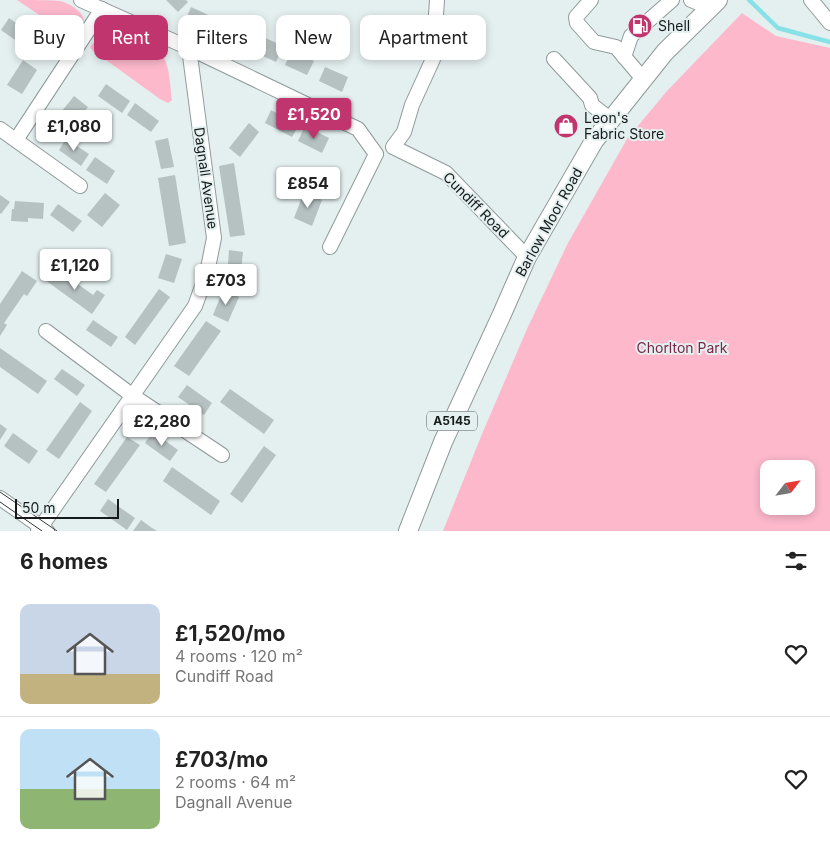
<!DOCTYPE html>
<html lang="en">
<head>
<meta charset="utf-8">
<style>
  body { margin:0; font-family:Inter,sans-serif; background:#f2f2f2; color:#222; height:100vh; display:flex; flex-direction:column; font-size:19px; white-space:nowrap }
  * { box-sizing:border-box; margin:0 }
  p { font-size:16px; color:#767676 }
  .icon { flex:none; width:28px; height:28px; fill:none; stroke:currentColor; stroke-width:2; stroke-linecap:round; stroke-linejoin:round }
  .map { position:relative; height:531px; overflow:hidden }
  .sheet { display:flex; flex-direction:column; background:#fff; flex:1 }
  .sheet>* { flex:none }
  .hud { position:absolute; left:15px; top:15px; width:500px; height:45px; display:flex; gap:10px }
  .needle { width:32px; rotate:59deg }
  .tools { position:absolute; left:760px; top:460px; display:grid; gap:10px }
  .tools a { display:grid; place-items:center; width:55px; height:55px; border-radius:10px; background:#fff; box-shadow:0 2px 8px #0003; font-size:25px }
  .scale { position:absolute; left:15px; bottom:12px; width:104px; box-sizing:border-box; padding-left:5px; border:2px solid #161a1a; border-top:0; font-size:14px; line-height:18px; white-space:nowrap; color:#161a1a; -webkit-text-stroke:4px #e4efef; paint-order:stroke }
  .price { position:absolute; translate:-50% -42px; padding:0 11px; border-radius:5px; background:#fff; color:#222; font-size:16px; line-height:32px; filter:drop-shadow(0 1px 2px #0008) }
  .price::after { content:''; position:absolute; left:50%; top:30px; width:15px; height:11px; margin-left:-8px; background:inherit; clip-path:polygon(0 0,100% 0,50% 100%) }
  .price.selected { background:#c0356e; color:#fff }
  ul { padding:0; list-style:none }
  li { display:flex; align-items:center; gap:15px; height:125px; padding:0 20px }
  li+li { border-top:1px solid #e0e0e0 }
  li span { display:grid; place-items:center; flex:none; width:140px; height:100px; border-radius:10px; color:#555 }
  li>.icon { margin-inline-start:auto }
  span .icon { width:60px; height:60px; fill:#fffc; stroke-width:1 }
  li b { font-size:21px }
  h2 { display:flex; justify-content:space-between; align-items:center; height:60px; padding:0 20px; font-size:21px }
  .pill { padding:0 18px; border-radius:10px; background:#fff; box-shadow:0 2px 8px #0003; font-size:18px; line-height:45px }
  .pill.selected { background:#c0356e; color:#fff }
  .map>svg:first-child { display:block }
  .green { fill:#fdb8cc; fill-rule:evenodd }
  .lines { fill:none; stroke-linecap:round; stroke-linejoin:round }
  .stream { stroke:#88e1e6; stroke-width:4.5 }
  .building { fill:#b6c1c1 }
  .minor-casing { stroke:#909a9b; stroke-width:16 }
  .major-casing { stroke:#909a9b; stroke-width:20 }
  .minor { stroke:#fff; stroke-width:14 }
  .major { stroke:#fff; stroke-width:18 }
  .tram { stroke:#303535; stroke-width:1 }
  .labels { text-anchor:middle; stroke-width:4; stroke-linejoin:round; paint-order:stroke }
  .shield { fill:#e4efef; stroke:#545a5a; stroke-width:1 }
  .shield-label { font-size:12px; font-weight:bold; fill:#161a1a }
  .poi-label { font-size:14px; fill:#161a1a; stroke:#e4efef; text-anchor:start }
  .street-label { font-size:14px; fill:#161a1a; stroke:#e4efef }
  .park-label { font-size:14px; fill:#782746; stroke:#e4efef }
</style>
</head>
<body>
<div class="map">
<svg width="830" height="531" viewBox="0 0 830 531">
  <rect width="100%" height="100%" fill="#e4efef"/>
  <g class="green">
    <path d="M17,0C27,0 51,0 60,1C70,4 84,11 84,23C83,30 78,35 72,37Z"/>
    <path d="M742,13L776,36L830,48V531H443L482,434L527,329L568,243L627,139L667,91ZM769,469H806V506H769Z"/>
    <path d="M112,28C122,28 128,32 137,36C146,41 156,46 162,55C170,65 170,87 172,100L168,103L160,99L92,50L90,47L104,30Z"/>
  </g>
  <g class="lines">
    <polyline class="stream" points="749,0 778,28 830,42"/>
  </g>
  <g class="building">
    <polygon points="166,0 186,0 188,2 178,12"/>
    <polygon points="191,7 215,18 209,32 185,21"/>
    <polygon points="9,18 33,35 25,47 1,30"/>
    <polygon points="225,18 249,30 241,45 218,33"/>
    <polygon points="259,35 283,46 276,62 252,51"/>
    <polygon points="292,50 314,61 307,75 285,65"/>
    <polygon points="23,60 37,70 22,94 7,85"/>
    <polygon points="325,67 348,77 342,92 319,81"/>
    <polygon points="106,84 130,101 122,113 98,96"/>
    <polygon points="74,96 88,107 72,127 58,116"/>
    <polygon points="135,103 159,121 151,132 127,115"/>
    <polygon points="271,110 299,125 292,137 265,123"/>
    <polygon points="249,123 259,132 240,157 229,148"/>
    <polygon points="305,126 329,138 322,153 298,141"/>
    <polygon points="168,138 174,167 161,169 155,141"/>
    <polygon points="66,139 89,154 81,166 59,150"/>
    <polygon points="95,157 115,171 107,184 86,170"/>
    <polygon points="234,163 245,235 230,237 219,166"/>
    <polygon points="175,175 186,243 169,246 158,178"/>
    <polygon points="304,192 322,200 312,226 294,218"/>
    <polygon points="105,193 120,205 102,227 87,215"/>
    <polygon points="0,195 10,202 1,214 0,213"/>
    <polygon points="15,201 44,203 43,219 28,218 28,222 11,221 12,209 14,209"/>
    <polygon points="58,204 82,221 73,232 50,215"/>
    <polygon points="229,250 243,252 240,280 227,278"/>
    <polygon points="166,254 182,259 174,283 158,278"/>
    <polygon points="54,267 93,295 97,290 105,295 92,314 45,280"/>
    <polygon points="22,271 37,281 27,296 24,294 4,323 7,325 0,336 0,304"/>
    <polygon points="159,289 170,297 135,345 125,337"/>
    <polygon points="223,290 239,297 228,322 213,315"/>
    <polygon points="93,320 118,337 111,347 86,330"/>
    <polygon points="206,321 221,331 189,376 174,366"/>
    <polygon points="0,348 47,381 38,394 0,367"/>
    <polygon points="62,369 85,385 77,396 54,379"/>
    <polygon points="187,385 212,403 204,415 178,397"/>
    <polygon points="230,389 274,420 264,434 220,402"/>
    <polygon points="80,402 92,411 59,459 46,450"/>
    <polygon points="0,424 7,429 0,440"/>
    <polygon points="153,432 178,450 170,461 145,443"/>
    <polygon points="13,433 38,451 29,464 4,446"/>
    <polygon points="127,437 140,445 106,492 94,484"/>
    <polygon points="264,446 276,455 242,503 230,494"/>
    <polygon points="172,467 220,501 211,515 163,481"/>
    <polygon points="108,499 135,518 127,530 100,511"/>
    <polygon points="141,520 152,528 157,531 133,531"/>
  </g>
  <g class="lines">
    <defs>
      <g id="minor">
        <polyline points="81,0 189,48 358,129 376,154 330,247"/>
        <polyline points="437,0 433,59 412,105 404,132 393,147 446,173 527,257"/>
        <polyline points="591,0 576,17 577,23 594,42 616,47 643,79"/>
        <polyline points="691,0 710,8"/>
        <polyline points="811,0 830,23"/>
        <polyline points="624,57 631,36 672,0"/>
        <polyline points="554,59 590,98 592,105 611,120"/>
        <polyline points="0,129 80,186"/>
        <polyline points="16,140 102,9"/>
        <polyline points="46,331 133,396 222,455"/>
        <polyline points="0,498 47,531"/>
        <polyline points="38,531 195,306 207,273 214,238 189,48"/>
      </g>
      <polyline id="major" points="408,531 443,442 502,314 527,257 594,141 665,52 718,0"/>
    </defs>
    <use href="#minor" class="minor-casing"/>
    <use href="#major" class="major-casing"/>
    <use href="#minor" class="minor"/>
    <use href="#major" class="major"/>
    <g class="tram">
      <polyline points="0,492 57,531"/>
      <polyline points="0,502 42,531"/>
    </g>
  </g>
  <defs>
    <symbol id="fuel-disc" viewBox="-11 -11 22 22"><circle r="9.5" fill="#c0356e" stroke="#e4efef"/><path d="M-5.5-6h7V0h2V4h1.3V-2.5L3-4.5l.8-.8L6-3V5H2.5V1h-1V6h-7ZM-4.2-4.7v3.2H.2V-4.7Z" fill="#fff"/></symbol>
    <symbol id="shop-disc" viewBox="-11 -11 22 22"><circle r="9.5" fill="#c0356e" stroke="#e4efef"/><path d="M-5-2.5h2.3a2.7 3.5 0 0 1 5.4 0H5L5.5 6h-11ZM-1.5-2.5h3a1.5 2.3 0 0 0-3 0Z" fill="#fff"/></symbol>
  </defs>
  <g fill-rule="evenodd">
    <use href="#fuel-disc" x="626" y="12" width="28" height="28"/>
    <use href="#shop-disc" x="552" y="112" width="28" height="28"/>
  </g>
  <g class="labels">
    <rect class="shield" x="427" y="411.5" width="50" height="19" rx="4"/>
    <g class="shield-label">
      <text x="452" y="425">A5145</text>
    </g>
    <g class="poi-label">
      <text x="658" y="31">Shell</text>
      <text x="584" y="123">Leon's<tspan x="584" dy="16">Fabric Store</tspan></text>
    </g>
    <g class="street-label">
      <text transform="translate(206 178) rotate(82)" y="5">Dagnall Avenue</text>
      <text transform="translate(476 205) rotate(45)" y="5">Cundiff Road</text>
      <text transform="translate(549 222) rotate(-61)" y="5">Barlow Moor Road</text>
    </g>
    <g class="park-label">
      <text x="682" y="353">Chorlton Park</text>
    </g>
  </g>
</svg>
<div class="tools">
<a><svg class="needle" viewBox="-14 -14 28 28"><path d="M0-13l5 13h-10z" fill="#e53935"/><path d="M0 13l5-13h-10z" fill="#767676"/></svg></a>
</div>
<div class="scale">50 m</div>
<b class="price selected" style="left:314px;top:140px">£1,520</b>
<b class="price" style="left:74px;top:152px">£1,080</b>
<b class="price" style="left:308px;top:209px">£854</b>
<b class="price" style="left:75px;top:291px">£1,120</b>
<b class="price" style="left:226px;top:306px">£703</b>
<b class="price" style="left:162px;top:447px">£2,280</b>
<div class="hud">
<a class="pill">Buy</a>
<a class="pill selected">Rent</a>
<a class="pill">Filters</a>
<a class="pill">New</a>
<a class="pill">Apartment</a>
</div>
</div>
<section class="sheet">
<h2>6 homes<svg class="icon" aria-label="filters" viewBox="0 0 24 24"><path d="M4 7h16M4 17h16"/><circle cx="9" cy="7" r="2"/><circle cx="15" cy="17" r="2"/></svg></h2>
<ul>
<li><span style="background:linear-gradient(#c9d6e8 70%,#c2b280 0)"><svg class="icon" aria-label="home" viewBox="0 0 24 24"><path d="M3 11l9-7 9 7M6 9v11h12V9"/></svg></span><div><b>£1,520/mo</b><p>4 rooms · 120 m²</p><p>Cundiff Road</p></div><svg class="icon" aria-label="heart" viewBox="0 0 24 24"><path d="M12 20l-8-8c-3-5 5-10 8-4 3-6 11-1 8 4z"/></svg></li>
<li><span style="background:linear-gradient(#bfe0f5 60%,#8fb573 0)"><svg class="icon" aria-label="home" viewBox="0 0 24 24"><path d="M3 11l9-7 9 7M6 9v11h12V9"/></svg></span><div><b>£703/mo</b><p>2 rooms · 64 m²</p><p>Dagnall Avenue</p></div><svg class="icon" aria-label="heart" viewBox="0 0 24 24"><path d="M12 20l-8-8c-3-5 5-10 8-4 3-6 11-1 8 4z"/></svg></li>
</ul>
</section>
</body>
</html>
